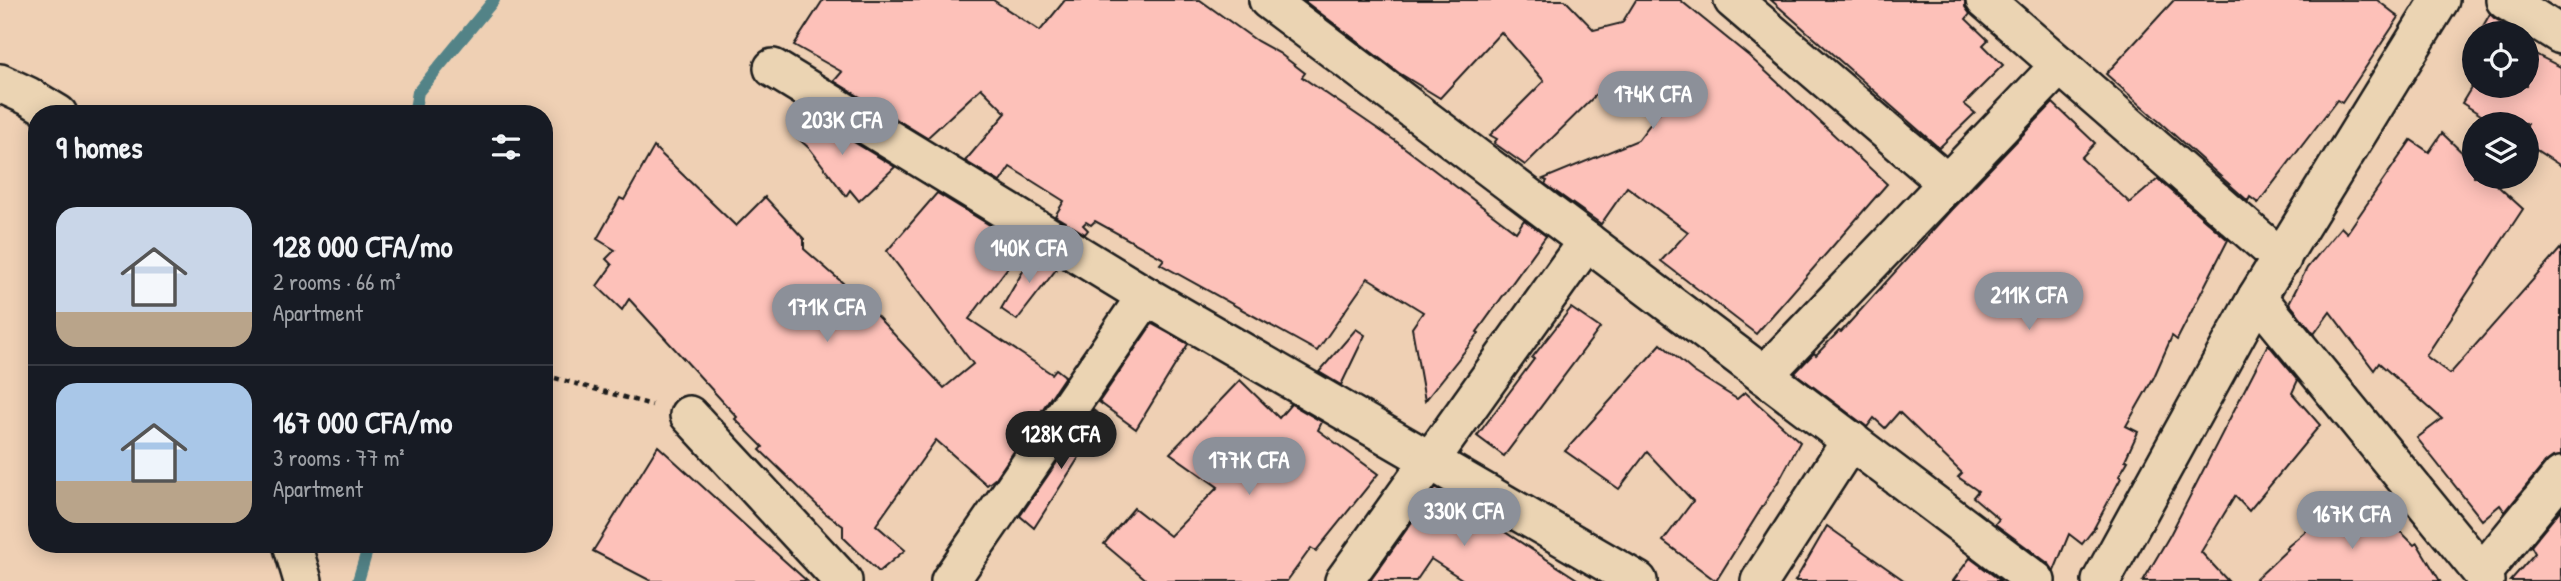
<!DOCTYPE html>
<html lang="en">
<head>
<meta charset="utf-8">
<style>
  body { margin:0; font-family:"Patrick Hand",sans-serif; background:#242831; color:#f1f3f6; height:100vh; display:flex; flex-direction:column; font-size:26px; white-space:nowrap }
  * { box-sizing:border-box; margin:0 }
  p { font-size:23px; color:#9ea1a6 }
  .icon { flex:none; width:38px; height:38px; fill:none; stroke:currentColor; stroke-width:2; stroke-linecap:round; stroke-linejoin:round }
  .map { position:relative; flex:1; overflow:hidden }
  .drawer { position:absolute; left:28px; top:105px; width:525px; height:448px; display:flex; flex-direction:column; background:#171b24; border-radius:28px; box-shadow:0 4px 18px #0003 }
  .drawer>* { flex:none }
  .tools { position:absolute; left:2462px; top:21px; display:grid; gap:14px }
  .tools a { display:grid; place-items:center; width:77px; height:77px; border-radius:50%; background:#171b24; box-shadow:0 4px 18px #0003; font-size:35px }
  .price { position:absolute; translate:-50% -60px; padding:0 16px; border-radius:24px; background:#8c9099; color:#fff; font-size:23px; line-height:46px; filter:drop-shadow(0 2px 4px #0008) }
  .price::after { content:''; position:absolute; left:50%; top:42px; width:21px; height:16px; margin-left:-10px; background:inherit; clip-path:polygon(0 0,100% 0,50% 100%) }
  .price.active { background:#222; color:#fff }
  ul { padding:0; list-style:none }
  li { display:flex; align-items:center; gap:21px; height:175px; padding:0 28px }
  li+li { border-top:2px solid #363941 }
  li span { display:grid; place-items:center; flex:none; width:196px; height:140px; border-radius:21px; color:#555 }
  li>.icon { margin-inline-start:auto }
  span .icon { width:84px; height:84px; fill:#fffc; stroke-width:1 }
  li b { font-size:30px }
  h2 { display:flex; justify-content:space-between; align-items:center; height:84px; padding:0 28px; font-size:30px }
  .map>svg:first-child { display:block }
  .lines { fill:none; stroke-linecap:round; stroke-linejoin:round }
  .stream { stroke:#538387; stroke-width:12 }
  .building { fill:#fdc1b9; stroke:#1c1c1c; stroke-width:2 }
  .street-casing { stroke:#1c1c1c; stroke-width:42 }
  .path { stroke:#1c1c1c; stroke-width:4.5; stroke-dasharray:5 5; stroke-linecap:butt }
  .street { stroke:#ebd4b3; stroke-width:37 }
</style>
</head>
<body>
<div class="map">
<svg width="2561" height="581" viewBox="0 0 2561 581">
  <rect width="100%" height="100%" fill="#efd0b4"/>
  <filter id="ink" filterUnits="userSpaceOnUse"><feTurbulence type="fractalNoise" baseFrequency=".0143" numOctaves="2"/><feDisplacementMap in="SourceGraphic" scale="14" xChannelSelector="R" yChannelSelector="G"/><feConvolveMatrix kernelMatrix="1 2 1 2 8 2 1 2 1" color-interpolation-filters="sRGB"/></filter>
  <g filter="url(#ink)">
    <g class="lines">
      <g class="stream">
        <polyline points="414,114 418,92 494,0"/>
        <polyline points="358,581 369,544"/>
      </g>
    </g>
    <g class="building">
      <polygon points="823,0 993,0 1040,31 1065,0 1200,0 1257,41 1279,53 1305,73 1302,77 1397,142 1516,232 1524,220 1546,236 1477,332 1479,333 1425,401 1412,328 1423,312 1368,278 1317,351 1160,264 1164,259 1095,221 1091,225 1086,222 1083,225 1088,230 1085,234 1055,216 1064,201 1010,167 1000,182 965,161 1006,113 981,88 927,138 834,81 842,72 794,45"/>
      <polygon points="1303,0 1565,0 1594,30 1622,23 1636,0 1680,0 1749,56 1887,184 1756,334 1661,261 1688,232 1627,187 1601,224 1545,184 1547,181 1543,179 1638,140 1664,106 1618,73 1525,165 1494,143 1497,139 1490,135 1544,81 1501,32 1440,98 1399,73"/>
      <polygon points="1771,0 1965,0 1965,7 1970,14 1966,19 1988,40 1983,45 2003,65 1964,104 1975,113 1939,148"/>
      <polygon points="2174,0 2377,0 2399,17 2342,103 2337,100 2258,203 2250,197 2248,201 2106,74"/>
      <polygon points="2490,14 2494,18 2517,32 2479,33"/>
      <polygon points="2527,50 2561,67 2561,166 2527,144 2527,124 2495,124 2462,103 2474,83 2474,86 2527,86"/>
      <polygon points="2053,103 2095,143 2081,158 2130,203 2158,179 2228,240 2177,340 2172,336 2154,377 2126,426 2138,432 2125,460 2128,461 2119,476 2121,478 2093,530 2082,544 2069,534 2054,571 2049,564 1995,524 1999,519 1973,497 1978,491 1958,477 1962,473 1899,412 1885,428 1874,418 1867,427 1795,373 1814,353 1816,355 1839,331 1841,332 1950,211"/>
      <polygon points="806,113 895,167 859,201 850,190 846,196 810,149 790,131"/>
      <polygon points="2442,133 2474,164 2474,177 2488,177 2523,209 2426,356 2450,374 2561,248 2561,456 2553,457 2545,463 2505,512 2500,505 2482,520 2417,438 2442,419 2379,363 2374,370 2330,312 2314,334 2289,303 2307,268 2341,227 2347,233 2411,140 2429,152"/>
      <polygon points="654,147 736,226 765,197 804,239 804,249 860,298 944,388 973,364 887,251 937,193 1024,246 969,319 1052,374 1056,369 1065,376 996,478 987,485 936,440 876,525 905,550 879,572 843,537 843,526 825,513 760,450 763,447 735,419 737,417 629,299 622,310 597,286 612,265 606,259 615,250 597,239 620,198 624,200"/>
      <polygon points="1034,252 1058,267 1017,320 1001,309"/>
      <polygon points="1571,308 1600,328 1504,456 1477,436 1534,359 1532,358"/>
      <polygon points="1152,324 1188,344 1136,429 1099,402"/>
      <polygon points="1356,329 1365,335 1341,385 1319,372"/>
      <polygon points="1661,344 1694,372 1737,399 1745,392 1800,442 1781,477 1716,581 1663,541 1693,501 1647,452 1619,489 1565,451"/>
      <polygon points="2268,344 2298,380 2292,393 2320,425 2249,511 2235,496 2201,552 2228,581 2143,581 2170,535"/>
      <polygon points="1240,380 1279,418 1291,404 1322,422 1318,430 1378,474 1316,551 1311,548 1287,581 1148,581 1104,544 1134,508 1170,536 1218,487 1170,453"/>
      <polygon points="1093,410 1104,418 1034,528 1020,516"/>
      <polygon points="658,446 748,528 807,581 651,581 593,551"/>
      <polygon points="1436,488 1459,502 1580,581 1465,581 1431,559 1416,581 1370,581"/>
      <polygon points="2367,497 2414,545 2417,543 2440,581 2254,581 2288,549 2286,548 2342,500 2352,512"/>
      <polygon points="2561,509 2561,581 2510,581 2535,553 2531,546"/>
      <polygon points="1827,526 1905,581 1795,581"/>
      <polygon points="1970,558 2001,581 1953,581"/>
    </g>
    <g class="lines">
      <defs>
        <g id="street">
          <polyline points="1268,0 2036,581"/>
          <polyline points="1733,0 1947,183"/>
          <polyline points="1985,0 2282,259"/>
          <polyline points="2505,0 2561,35"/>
          <polyline points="773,68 1146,296 1638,581"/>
          <polyline points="0,83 28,96 58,114"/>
          <polyline points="2257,297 2482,573 2485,581"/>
          <polyline points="1764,375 2060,65"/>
          <polyline points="689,415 843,581"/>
          <polyline points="292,544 303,581"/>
          <polyline points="2482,573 2561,476"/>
          <polyline points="950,581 1146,296"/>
          <polyline points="1344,581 1587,241"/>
          <polyline points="1760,581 1851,440"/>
          <polyline points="2101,581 2257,297 2440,0"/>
        </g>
      </defs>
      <use href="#street" class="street-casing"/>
      <polyline class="path" points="555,378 652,405"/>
      <use href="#street" class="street"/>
    </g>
  </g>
</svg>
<div class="tools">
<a><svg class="icon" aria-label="locate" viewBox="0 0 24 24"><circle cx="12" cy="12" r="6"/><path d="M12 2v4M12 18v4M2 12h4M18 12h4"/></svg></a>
<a><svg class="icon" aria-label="layers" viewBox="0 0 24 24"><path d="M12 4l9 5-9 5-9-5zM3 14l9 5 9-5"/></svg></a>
</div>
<b class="price" style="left:1653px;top:131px">174K CFA</b>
<b class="price" style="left:842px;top:157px">203K CFA</b>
<b class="price" style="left:1029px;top:285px">140K CFA</b>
<b class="price" style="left:2029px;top:332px">211K CFA</b>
<b class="price" style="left:827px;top:344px">171K CFA</b>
<b class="price active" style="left:1061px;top:471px">128K CFA</b>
<b class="price" style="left:1249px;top:497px">177K CFA</b>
<b class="price" style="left:1464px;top:548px">330K CFA</b>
<b class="price" style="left:2352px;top:551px">167K CFA</b>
<section class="drawer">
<h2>9 homes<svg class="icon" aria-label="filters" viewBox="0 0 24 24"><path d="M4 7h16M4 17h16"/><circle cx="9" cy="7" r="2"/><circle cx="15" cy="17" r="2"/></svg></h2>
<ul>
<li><span style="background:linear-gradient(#c9d6e8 75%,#b9a48a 0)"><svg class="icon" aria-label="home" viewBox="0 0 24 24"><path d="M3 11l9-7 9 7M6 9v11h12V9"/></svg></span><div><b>128 000 CFA/mo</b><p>2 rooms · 66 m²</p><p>Apartment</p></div></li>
<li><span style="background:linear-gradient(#a9c7e8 70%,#b9a48a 0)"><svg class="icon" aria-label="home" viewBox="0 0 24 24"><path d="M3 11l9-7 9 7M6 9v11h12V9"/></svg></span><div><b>167 000 CFA/mo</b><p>3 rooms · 77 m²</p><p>Apartment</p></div></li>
</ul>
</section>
</div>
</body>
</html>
